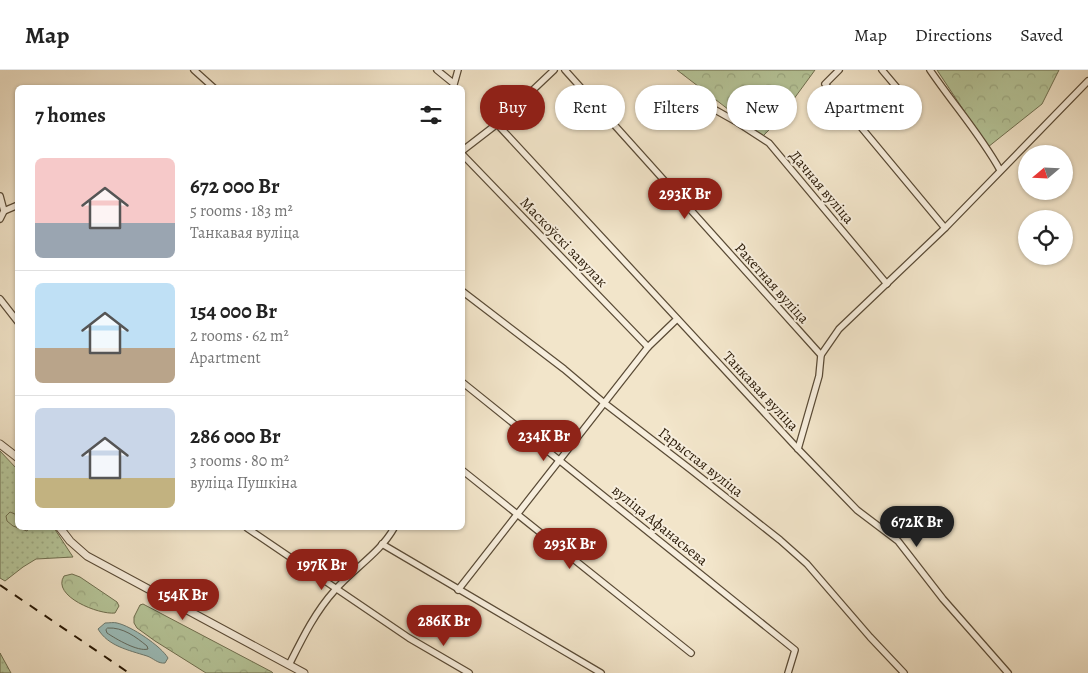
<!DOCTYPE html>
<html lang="en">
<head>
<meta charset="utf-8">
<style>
  body { margin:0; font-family:Alegreya,serif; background:#f6f6f6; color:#222; height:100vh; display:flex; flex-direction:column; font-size:19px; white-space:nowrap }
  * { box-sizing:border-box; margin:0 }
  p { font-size:16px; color:#767676 }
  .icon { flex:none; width:28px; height:28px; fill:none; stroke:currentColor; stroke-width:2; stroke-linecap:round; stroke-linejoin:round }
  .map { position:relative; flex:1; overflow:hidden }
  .sheet { position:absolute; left:15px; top:15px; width:450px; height:445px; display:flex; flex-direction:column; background:#fff; border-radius:8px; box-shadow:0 1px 4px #0004 }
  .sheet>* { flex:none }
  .top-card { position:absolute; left:480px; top:15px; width:475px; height:45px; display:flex; gap:10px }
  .needle { width:32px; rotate:251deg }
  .buttons { position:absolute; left:1018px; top:75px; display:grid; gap:10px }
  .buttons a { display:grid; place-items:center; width:55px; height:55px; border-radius:50%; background:#fff; box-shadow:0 1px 4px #0004; font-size:25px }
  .price { position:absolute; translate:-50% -42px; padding:0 11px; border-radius:18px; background:#8f2418; color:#fff; font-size:16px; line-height:32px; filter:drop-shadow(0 1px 2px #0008) }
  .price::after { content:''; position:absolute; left:50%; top:30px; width:15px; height:11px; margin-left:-8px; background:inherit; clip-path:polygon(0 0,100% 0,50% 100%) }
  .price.current { background:#222; color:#fff }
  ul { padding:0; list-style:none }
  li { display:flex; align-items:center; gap:15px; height:125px; padding:0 20px }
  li+li { border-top:1px solid #e0e0e0 }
  li span { display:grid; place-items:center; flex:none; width:140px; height:100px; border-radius:8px; color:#555 }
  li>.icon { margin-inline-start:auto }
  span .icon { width:60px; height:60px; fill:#fffc; stroke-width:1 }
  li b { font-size:21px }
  h2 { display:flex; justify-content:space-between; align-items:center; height:60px; padding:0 20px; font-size:21px }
  .tag { padding:0 18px; border-radius:22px; background:#fff; box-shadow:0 1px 4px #0004; font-size:18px; line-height:45px }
  .tag.current { background:#8f2418; color:#fff }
  header { display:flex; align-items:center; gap:30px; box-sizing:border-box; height:70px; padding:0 25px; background:#fff; border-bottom:1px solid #e0e0e0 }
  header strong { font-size:24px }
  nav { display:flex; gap:28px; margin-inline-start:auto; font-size:18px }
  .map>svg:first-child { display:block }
  .grass { fill:url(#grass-dots); stroke:#6f6f50 }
  .forest { fill:url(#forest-crowns); stroke:#6f6f50 }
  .water { fill:#9cbebb; stroke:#6e7c72 }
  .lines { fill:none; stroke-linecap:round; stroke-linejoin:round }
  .shore { stroke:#626b60; stroke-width:1 }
  .minor-casing { stroke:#5a4b36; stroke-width:8 }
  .tertiary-casing { stroke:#5a4b36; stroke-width:9 }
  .minor { stroke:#f7eedd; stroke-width:5.5 }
  .tertiary { stroke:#f7eedd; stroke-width:7 }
  .rail { stroke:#281805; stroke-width:2; stroke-dasharray:9 9; stroke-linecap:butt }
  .labels { text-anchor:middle; stroke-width:4; stroke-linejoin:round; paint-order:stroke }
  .street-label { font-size:15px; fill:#281805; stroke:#f7eedd }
</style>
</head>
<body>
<header>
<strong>Map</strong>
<nav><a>Map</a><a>Directions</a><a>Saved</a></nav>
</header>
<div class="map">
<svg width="1088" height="603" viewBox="0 0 1088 603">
  <defs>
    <pattern id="grass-dots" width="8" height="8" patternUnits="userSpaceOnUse" patternTransform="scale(1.25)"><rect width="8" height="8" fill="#b6c69a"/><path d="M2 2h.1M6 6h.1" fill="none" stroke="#9ca983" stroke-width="1.8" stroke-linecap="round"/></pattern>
    <pattern id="forest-crowns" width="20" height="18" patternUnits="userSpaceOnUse" patternTransform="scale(1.25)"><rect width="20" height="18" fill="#b6c69a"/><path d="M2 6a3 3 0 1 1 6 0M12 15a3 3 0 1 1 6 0" fill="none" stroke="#9ca983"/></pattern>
  </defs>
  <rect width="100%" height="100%" fill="#f2e5ca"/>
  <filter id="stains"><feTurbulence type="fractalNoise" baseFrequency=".004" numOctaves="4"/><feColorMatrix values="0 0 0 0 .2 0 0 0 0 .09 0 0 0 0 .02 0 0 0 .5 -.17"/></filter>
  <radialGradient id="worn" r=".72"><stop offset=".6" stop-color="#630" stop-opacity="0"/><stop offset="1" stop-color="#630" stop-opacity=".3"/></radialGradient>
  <g class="grass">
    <polygon points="0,381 17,399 18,458 54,458 73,487 36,489 23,497 5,511 0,508"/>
    <polygon points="0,583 11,603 0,603"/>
  </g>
  <g class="forest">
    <polygon points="677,0 815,0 777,52 763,66"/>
    <polygon points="937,0 1059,0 1042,34 988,77"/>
    <polygon points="10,442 17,445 18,458 29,458 27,461 13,456 7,451 6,446"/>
    <path d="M72,504L80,507L117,532L119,536L115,543C99,545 51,526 64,506Z"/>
    <polygon points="143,534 272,602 273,603 206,603 155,571 137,558 134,553 134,547 140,535"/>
  </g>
  <path class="water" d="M105,553C109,553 114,552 117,553C131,556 161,576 168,588L165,593C158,594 153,588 147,586C128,580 108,576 98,559Z"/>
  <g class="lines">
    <path class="shore" d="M108,558C123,557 136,567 147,576L148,579C138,582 116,569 107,563L106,560Z"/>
    <defs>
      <g id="minor">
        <polyline points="194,0 214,18"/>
        <polyline points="437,0 453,13"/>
        <polyline points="565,0 821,285"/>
        <polyline points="839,0 825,14 945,158"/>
        <polyline points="882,0 904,26"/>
        <path d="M930,0C953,34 980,64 1000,100"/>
        <polyline points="453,18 458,0"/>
        <polyline points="674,20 694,28 735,51 769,73 887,214"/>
        <polyline points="497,54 798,379 857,440 898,471 943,529 1008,603"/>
        <polyline points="462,81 497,54 554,0"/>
        <polyline points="462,84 648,277"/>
        <polyline points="0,126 4,141"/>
        <polyline points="0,149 4,141 18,135"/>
        <polyline points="462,221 564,299 603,332 690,399 780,470 807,494 870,567 904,603"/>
        <polyline points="0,229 18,252"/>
        <polyline points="462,312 795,580 788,603"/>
        <polyline points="798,379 819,306 821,285 839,259 945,158 1088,11"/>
        <polyline points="462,400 691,583"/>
        <polyline points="247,458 409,568 469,603"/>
        <polyline points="382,474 601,603"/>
        <polyline points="458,520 648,277 677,249"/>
        <path d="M289,595C302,569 315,542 335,520C354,498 380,483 394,458"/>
      </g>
      <g id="tertiary">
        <polyline points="0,374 18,388"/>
        <polyline points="60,458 70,471 87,486 304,603"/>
      </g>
    </defs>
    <use href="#minor" class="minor-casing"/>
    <use href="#tertiary" class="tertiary-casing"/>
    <use href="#minor" class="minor"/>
    <use href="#tertiary" class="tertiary"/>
    <polyline class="rail" points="0,515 129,603"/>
  </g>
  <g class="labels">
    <g class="street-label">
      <text transform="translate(822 117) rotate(50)" y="5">Дачная вуліца</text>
      <text transform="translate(564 172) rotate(46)" y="5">Маскоўскі завулак</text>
      <text transform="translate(772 213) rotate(48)" y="5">Ракетная вуліца</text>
      <text transform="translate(761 321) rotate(47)" y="5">Танкавая вуліца</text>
      <text transform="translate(701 392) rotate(38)" y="5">Гарыстая вуліца</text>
      <text transform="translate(660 455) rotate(39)" y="5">вуліца Афанасьева</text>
    </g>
  </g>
  <rect width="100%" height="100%" filter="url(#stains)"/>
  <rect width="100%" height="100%" fill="url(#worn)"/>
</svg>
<div class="buttons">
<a><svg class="needle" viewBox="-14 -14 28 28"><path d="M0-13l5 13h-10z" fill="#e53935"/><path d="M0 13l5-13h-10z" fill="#767676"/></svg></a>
<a><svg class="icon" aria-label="locate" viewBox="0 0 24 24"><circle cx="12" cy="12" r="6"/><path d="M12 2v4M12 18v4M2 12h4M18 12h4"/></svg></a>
</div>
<b class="price" style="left:685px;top:150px">293K Br</b>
<b class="price" style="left:544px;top:392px">234K Br</b>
<b class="price current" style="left:917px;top:478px">672K Br</b>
<b class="price" style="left:570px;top:500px">293K Br</b>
<b class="price" style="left:322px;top:521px">197K Br</b>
<b class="price" style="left:183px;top:551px">154K Br</b>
<b class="price" style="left:444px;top:577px">286K Br</b>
<div class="top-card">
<a class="tag current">Buy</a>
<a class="tag">Rent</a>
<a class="tag">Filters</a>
<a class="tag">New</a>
<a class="tag">Apartment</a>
</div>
<section class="sheet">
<h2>7 homes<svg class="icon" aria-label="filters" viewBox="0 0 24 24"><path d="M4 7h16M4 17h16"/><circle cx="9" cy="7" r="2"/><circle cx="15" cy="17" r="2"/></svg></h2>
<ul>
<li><span style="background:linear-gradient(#f6c9c9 65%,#9aa5b1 0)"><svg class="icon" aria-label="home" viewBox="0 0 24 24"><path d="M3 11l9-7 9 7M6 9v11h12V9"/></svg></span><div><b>672 000 Br</b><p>5 rooms · 183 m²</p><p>Танкавая вуліца</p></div></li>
<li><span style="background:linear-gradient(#bfe0f5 65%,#b9a48a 0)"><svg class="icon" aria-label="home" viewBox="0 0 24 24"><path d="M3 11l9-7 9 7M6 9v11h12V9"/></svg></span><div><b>154 000 Br</b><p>2 rooms · 62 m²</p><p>Apartment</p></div></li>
<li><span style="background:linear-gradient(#c9d6e8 70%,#c2b280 0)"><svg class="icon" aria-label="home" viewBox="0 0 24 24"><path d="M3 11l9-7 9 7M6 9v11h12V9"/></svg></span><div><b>286 000 Br</b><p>3 rooms · 80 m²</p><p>вуліца Пушкіна</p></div></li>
</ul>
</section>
</div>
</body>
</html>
